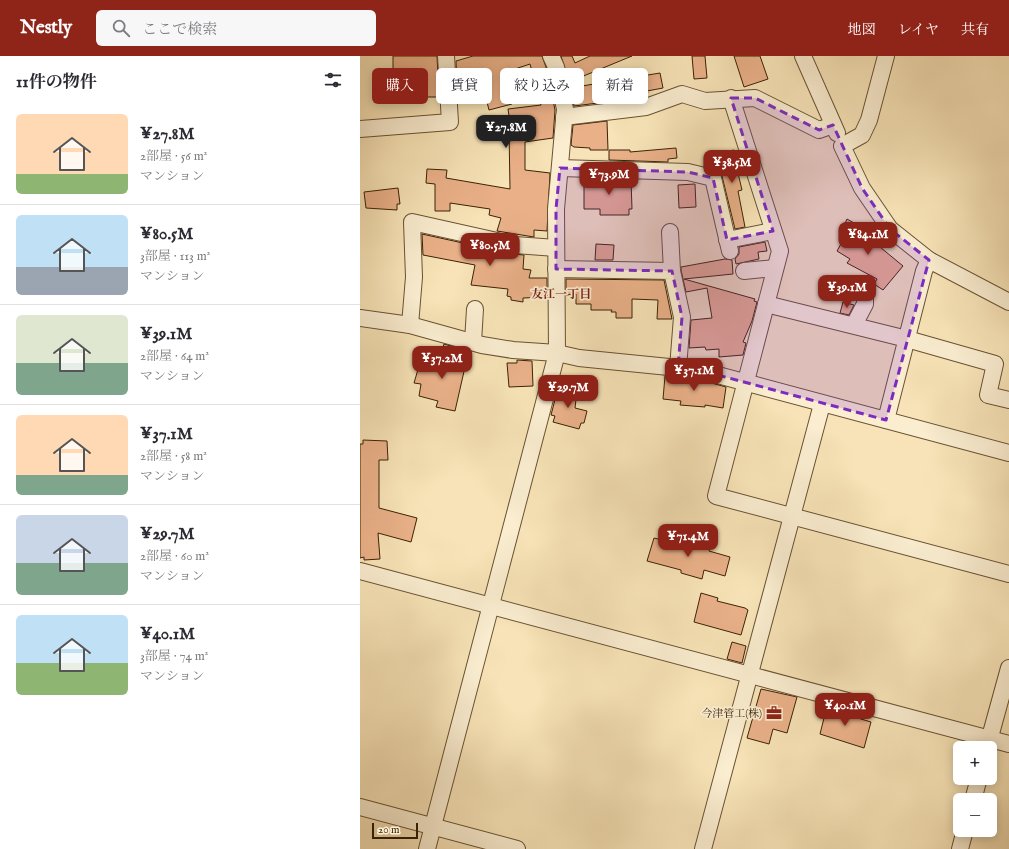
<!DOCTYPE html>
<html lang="ja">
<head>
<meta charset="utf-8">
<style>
  body { margin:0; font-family:"IM FELL English","Noto Serif JP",serif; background:#f7f7f7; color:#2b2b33; height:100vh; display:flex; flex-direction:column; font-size:15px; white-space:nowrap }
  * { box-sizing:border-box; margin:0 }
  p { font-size:13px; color:#7c7c81 }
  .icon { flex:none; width:22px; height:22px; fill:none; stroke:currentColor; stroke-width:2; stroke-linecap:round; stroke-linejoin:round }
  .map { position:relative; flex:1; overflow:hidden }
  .side { display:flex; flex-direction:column; background:#fff; width:360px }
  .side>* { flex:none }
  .guide { position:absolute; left:12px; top:12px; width:380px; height:36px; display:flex; gap:8px }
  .tools { position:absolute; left:593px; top:685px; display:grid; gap:8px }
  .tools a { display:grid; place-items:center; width:44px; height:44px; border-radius:6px; background:#fff; box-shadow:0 2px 10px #0003; font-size:20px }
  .scale { position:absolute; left:12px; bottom:10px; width:46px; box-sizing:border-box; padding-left:4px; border:2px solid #3a2206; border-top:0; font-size:11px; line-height:14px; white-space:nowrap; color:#3a2206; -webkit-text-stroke:3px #faedd0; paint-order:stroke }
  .price { position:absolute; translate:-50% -34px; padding:0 9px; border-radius:8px; background:#8f2418; color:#fff; font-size:13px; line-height:26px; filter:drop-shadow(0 1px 2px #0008) }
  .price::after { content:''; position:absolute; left:50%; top:24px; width:12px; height:9px; margin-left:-6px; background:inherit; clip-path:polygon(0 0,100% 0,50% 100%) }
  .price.selected { background:#222; color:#fff }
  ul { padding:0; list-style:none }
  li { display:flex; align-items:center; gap:12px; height:100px; padding:0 16px }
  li+li { border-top:1px solid #e1e1e2 }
  li span { display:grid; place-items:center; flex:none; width:112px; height:80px; border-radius:6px; color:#555 }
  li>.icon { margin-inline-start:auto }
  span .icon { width:48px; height:48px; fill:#fffc; stroke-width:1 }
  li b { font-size:17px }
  h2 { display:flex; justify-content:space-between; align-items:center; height:48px; padding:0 16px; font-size:17px }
  .chip { padding:0 14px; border-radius:6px; background:#fff; box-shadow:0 2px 10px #0003; font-size:14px; line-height:36px }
  .chip.selected { background:#8f2418; color:#fff }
  header { display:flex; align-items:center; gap:24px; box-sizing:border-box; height:56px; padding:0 20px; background:#8f2418; color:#fff }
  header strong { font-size:19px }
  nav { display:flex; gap:22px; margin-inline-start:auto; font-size:14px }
  .search { width:280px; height:36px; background:#f7f7f7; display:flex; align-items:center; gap:10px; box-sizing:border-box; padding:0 14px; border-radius:6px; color:#7c7c81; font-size:15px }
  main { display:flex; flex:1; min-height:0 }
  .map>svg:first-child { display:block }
  .building { fill:#eab189; stroke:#3a2206 }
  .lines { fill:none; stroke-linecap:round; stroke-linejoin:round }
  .street-casing { stroke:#695232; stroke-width:18 }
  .street { stroke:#faedd0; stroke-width:16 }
  .marked { fill:#7b2cbf; fill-opacity:0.2; stroke:#7b2cbf; stroke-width:3; stroke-dasharray:8 5; stroke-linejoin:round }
  .labels { text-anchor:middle; stroke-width:3.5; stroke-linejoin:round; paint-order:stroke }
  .poi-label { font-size:11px; fill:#3a2206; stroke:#faedd0; text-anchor:end }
  .neighbourhood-label { font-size:12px; font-weight:bold; fill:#7a1f14; stroke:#faedd0 }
</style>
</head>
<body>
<header>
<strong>Nestly</strong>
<div class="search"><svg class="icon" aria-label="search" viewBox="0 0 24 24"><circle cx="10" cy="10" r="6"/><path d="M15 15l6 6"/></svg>ここで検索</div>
<nav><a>地図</a><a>レイヤ</a><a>共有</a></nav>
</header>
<main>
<section class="side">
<h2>11件の物件<svg class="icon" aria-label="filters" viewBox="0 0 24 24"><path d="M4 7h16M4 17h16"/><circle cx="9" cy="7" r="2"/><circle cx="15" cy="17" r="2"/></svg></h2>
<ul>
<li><span style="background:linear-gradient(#ffd9b3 75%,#8fb573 0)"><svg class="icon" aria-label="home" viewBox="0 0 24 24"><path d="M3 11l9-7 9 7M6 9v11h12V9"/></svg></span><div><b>¥27.8M</b><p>2部屋 · 56 m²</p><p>マンション</p></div></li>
<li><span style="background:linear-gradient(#bfe0f5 65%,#9aa5b1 0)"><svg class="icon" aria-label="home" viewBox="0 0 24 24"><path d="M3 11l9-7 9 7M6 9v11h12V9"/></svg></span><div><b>¥80.5M</b><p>3部屋 · 113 m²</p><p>マンション</p></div></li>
<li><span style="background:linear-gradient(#dfe7d0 60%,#7fa58c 0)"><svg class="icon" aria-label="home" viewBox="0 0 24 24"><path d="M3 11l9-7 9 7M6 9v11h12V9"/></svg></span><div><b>¥39.1M</b><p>2部屋 · 64 m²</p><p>マンション</p></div></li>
<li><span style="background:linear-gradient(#ffd9b3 75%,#7fa58c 0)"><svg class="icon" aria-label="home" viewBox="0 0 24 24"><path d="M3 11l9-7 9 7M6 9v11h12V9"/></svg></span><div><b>¥37.1M</b><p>2部屋 · 58 m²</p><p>マンション</p></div></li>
<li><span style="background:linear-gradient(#c9d6e8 60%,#7fa58c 0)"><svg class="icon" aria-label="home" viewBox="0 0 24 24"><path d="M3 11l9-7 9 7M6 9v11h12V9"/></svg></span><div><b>¥29.7M</b><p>2部屋 · 60 m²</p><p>マンション</p></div></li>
<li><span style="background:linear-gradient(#bfe0f5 60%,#8fb573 0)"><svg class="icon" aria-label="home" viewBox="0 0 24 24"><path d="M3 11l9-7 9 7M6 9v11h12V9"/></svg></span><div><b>¥40.1M</b><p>3部屋 · 74 m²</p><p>マンション</p></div></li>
</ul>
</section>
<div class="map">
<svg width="649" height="793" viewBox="0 0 649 793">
  <rect width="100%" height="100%" fill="#f7e3b7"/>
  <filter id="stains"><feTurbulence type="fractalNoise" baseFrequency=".005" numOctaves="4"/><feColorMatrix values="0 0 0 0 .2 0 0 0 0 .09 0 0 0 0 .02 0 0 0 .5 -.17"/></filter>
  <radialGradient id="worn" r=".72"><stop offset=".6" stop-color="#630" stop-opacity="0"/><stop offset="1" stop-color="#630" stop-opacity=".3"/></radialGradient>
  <g class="building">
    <polygon points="33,0 77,0 79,41 65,41 65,18 33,19"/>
    <polygon points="113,0 182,0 187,14 195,54 193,82 165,86 165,114 190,117 187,175 174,174 174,181 137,175 141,162 129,159 130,153 90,147 90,155 75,155 75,128 66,127 67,113 87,114 86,122 150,133 149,74 151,73 148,53 181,49 170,8 143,17 152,48 129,54 123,30 118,31 117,27 97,32 96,5"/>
    <polygon points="201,0 212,0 215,7 230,0 272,0 209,26"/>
    <polygon points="332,0 345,0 347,22 334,23"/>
    <polygon points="374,0 400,0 408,23 384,31"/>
    <polygon points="300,17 303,32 287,35 288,37 254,45 214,50 210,32"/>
    <polygon points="247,65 248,94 230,94 230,92 214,91 211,89 213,69"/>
    <polygon points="316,92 317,102 308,103 308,106 249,104 249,94 270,94 270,96"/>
    <polygon points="374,94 376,102 379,102 383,116 378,117 382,134 378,135 385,171 375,173 362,120 359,115 355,113 353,106 357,105 355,98"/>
    <polygon points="249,123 271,124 272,153 269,153 269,159 240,159 240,153 224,153 224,125"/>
    <polygon points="335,128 336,151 319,152 318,129"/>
    <polygon points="38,132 40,148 37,148 37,154 6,152 4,136"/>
    <polygon points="487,163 501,171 498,176 521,189 520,191 543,210 523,234 514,228 517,223 487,207 490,203 477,195 487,177 482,174"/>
    <polygon points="62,178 153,198 164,199 163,213 171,214 169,222 187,222 187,241 163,242 163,246 151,244 151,241 147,240 148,233 111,229 115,209 63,199"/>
    <polygon points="405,186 407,195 398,196 399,203 376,208 375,203 379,198 379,191"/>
    <polygon points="236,188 254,189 253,204 235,204"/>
    <polygon points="365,203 372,204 373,218 324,223 395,243 394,245 397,246 392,265 383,286 386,287 383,299 359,301 359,293 346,294 345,291 329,292 331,264 352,262 347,232 326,236 321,214 321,211"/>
    <polygon points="206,223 304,224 312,263 297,263 298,244 272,243 272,262 256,262 256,256 251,256 252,254 231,254 231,248 216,248 216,238 206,239"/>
    <polygon points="483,246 494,249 489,259 480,257"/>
    <polygon points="84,288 98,292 94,308 105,311 95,355 76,351 78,345 59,340 61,328 54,327 59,310 76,315"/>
    <polygon points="157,304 172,305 173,330 149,331 147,307 157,307"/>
    <polygon points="305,320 337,323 366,331 363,352 345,349 345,351 320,349 321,345 303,343"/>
    <polygon points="198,332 217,335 215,352 227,355 224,367 221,367 219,373 193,366 195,360 191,359"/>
    <polygon points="3,384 27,385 28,404 19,404 19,452 57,462 51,486 18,477 20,503 4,504 4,501 0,502 0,388 3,388"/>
    <polygon points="294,482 330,491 331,487 350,492 349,495 370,501 365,520 344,514 342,523 321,517 321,514 287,505"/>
    <polygon points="341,537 358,542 357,545 385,552 388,554 381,579 334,566"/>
    <polygon points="372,586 386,590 382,607 367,603"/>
    <polygon points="401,633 437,641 427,677 413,673 409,688 387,682"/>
    <polygon points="467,650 492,657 491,660 511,666 504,692 460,678"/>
  </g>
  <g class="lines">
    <defs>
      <g id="street">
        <polyline points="443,0 477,77"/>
        <polyline points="526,0 509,64 502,79 482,90 502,132 530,173 569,204 649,246"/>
        <polyline points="371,42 420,195 356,440 649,518"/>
        <polyline points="204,61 286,51 322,38 345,45 395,42 459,74 473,69"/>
        <polyline points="0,73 90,66 86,0"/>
        <polyline points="200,112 328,116 353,122 370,195"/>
        <polyline points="310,176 312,215"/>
        <polyline points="367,184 413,175"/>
        <polyline points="196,213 312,215 322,261 318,312"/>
        <polyline points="384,215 415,212"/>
        <polyline points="406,248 547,283 635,308 628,339 649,344"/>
        <polyline points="0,262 50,269 122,289 153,294 197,297 219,302 339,314 649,397"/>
        <polyline points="50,269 54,221 52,166 155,189 196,192"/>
        <polyline points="494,269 505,248 505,239"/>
        <polyline points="113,286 115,253"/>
        <polyline points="526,364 564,215 569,204"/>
        <polyline points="0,515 649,688"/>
        <polyline points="627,692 649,612"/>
        <polyline points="613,744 619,722"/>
        <polyline points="0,751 157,793"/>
        <polyline points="67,793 197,297 196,153 205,53 196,11 191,0"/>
        <polyline points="343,793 462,348"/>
        <polyline points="600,793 605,774"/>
      </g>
    </defs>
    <use href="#street" class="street-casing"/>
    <use href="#street" class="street"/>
  </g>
  <path class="marked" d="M371,42H395L459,74L473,69L502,132L530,173L569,204L526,364L339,314L318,312L322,261L312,215L196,213V153L200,112L328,116L353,122L367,184L413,175Z"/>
  <defs>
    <symbol id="office-bare" viewBox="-9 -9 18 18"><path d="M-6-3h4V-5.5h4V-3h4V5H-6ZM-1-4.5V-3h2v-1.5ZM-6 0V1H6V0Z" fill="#8f2418" stroke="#faedd0" stroke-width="2.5" paint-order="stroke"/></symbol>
  </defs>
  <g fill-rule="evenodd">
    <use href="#office-bare" x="403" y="646" width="22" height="22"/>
  </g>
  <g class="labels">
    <g class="poi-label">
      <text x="402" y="661">今津管工(株)</text>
    </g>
    <g class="neighbourhood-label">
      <text x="201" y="242">友江一丁目</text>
    </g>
  </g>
  <rect width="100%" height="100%" filter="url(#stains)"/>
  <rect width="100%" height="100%" fill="url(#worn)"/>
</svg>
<div class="tools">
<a>+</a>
<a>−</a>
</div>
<div class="scale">20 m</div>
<b class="price selected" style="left:146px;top:93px">¥27.8M</b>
<b class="price" style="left:372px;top:128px">¥38.5M</b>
<b class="price" style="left:249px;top:140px">¥73.9M</b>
<b class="price" style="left:508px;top:200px">¥84.1M</b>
<b class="price" style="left:130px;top:211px">¥80.5M</b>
<b class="price" style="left:487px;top:253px">¥39.1M</b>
<b class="price" style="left:82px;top:324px">¥37.2M</b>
<b class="price" style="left:334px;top:336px">¥37.1M</b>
<b class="price" style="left:208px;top:353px">¥29.7M</b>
<b class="price" style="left:328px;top:502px">¥71.4M</b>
<b class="price" style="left:485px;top:671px">¥40.1M</b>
<div class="guide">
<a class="chip selected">購入</a>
<a class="chip">賃貸</a>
<a class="chip">絞り込み</a>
<a class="chip">新着</a>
</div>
</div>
</main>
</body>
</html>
